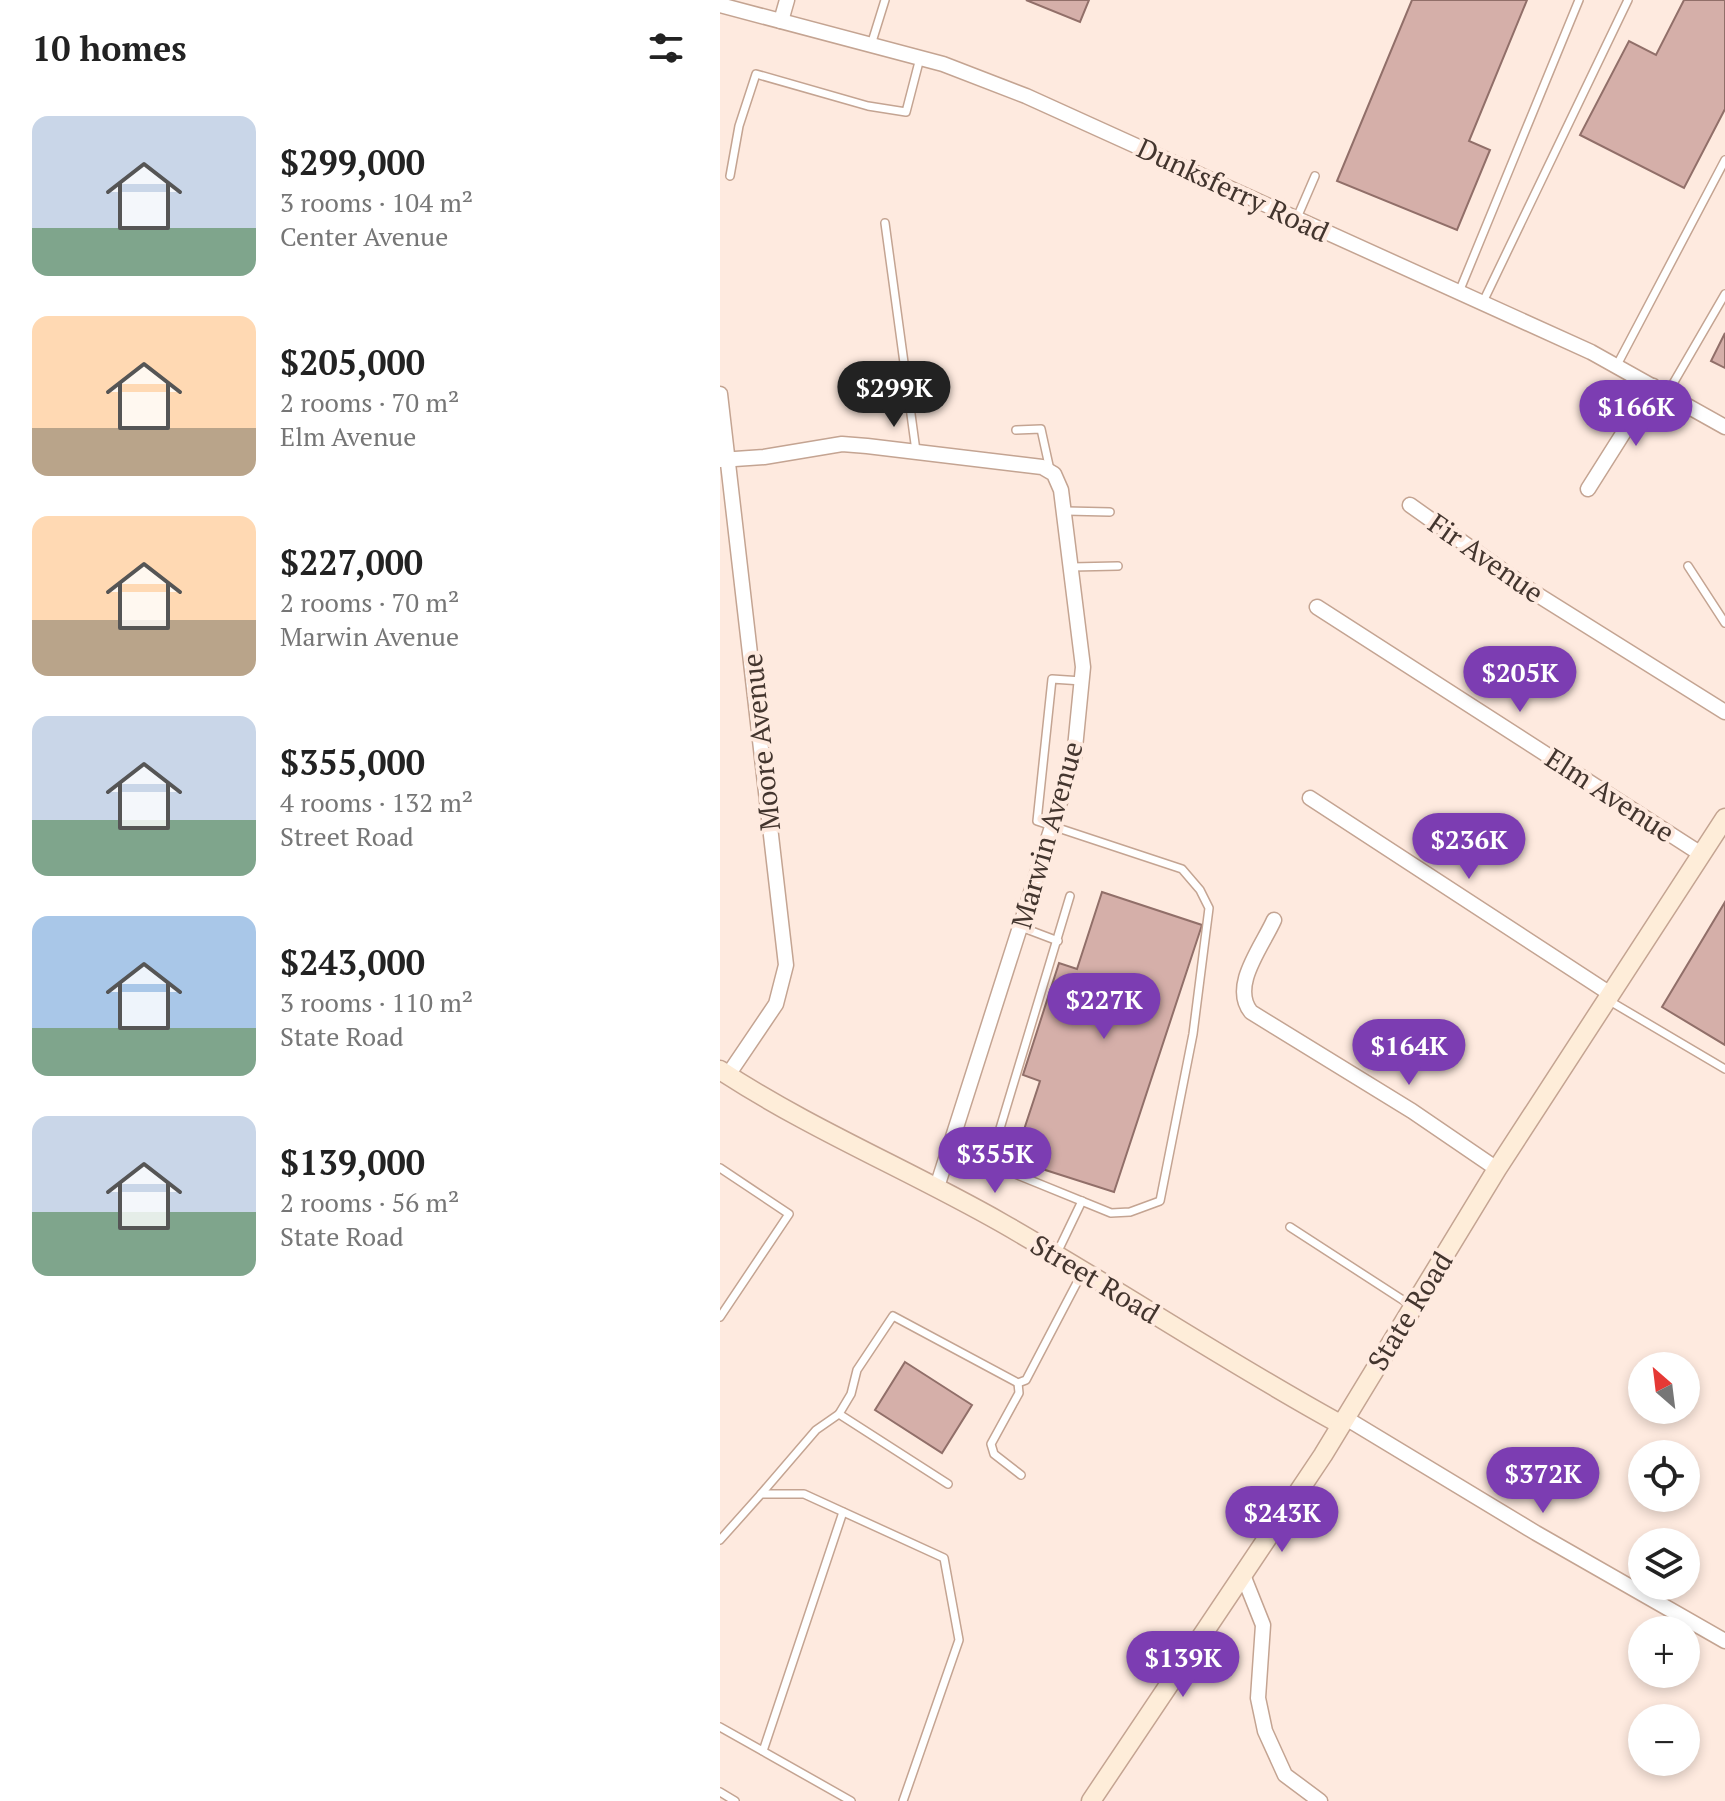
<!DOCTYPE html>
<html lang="en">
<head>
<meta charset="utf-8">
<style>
  body { margin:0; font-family:"PT Serif",serif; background:#f6f6f6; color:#222; height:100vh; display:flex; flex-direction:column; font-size:30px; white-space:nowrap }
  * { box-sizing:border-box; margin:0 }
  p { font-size:26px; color:#767676 }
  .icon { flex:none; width:44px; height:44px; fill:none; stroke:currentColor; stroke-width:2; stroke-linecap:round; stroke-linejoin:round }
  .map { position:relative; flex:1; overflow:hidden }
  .side { display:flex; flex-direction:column; background:#fff; width:720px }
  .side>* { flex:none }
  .needle { width:52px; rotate:332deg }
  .tools { position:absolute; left:908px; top:1352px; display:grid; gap:16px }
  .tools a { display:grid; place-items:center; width:72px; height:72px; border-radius:50%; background:#fff; box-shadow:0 4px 12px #0003; font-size:40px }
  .price { position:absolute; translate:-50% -68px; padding:0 18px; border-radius:28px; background:#7c3db2; color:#fff; font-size:26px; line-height:52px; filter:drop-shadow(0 2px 4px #0008) }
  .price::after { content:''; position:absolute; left:50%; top:48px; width:24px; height:18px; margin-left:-12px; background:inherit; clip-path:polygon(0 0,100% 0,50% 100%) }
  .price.on { background:#222; color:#fff }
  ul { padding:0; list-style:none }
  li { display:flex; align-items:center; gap:24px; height:200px; padding:0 32px }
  li span { display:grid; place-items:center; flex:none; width:224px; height:160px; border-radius:16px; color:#555 }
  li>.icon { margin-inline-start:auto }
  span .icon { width:96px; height:96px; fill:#fffc; stroke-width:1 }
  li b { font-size:34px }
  h2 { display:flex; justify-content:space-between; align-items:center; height:96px; padding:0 32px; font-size:34px }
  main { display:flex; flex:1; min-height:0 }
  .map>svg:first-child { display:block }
  .building { fill:#d5afa9; stroke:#916f69; stroke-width:2 }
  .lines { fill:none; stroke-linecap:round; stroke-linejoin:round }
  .service-casing { stroke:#c4a492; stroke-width:10 }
  .minor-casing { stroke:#c4a492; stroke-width:17 }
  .secondary-casing { stroke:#c4a492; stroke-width:21 }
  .service { stroke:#fff; stroke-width:7 }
  .minor { stroke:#fff; stroke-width:14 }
  .secondary { stroke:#feedd9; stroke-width:18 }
  .labels { text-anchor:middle; stroke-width:8; stroke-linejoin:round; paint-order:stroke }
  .street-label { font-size:28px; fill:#43352e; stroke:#feeadf }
</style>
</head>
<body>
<main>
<section class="side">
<h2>10 homes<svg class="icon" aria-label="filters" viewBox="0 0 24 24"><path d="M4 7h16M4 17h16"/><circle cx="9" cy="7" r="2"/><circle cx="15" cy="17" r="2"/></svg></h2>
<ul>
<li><span style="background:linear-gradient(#c9d6e8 70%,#7fa58c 0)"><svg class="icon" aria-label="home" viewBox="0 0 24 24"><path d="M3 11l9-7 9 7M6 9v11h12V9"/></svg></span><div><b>$299,000</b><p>3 rooms · 104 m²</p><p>Center Avenue</p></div></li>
<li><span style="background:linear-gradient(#ffd9b3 70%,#b9a48a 0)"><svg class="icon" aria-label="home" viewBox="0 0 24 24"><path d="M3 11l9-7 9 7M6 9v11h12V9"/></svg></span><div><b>$205,000</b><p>2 rooms · 70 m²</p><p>Elm Avenue</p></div></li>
<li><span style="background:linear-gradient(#ffd9b3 65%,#b9a48a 0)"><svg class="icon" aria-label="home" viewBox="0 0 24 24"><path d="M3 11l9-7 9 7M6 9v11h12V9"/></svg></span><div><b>$227,000</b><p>2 rooms · 70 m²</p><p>Marwin Avenue</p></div></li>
<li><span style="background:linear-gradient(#c9d6e8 65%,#7fa58c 0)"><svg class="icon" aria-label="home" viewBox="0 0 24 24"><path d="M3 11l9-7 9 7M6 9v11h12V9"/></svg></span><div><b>$355,000</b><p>4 rooms · 132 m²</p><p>Street Road</p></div></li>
<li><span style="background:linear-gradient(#a9c7e8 70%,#7fa58c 0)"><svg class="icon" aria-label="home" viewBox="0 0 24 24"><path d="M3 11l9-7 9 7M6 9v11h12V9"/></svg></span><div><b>$243,000</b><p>3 rooms · 110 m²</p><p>State Road</p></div></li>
<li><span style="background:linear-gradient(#c9d6e8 60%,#7fa58c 0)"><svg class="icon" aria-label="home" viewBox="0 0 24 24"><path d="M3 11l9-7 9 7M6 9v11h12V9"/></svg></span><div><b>$139,000</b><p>2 rooms · 56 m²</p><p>State Road</p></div></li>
</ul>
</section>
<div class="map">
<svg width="1005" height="1801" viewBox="0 0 1005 1801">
  <rect width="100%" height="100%" fill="#feeadf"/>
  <g class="building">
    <polygon points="306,0 369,0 360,22"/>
    <polygon points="692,0 807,0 749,141 770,150 737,230 617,181"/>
    <polygon points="964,0 1005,0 1005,109 964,188 860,135 909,41 936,55"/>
    <polygon points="1005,333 1005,368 991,361"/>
    <polygon points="382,892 482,925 394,1192 294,1160 320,1081 303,1075 339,963 357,969"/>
    <polygon points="1005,902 1005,1045 942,1007"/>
    <polygon points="185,1362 252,1405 222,1453 155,1410"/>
  </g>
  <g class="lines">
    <defs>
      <g id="service">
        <polyline points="151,45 165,0"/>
        <polyline points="10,176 19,126 36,74 148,106 186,112 200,58"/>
        <polyline points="576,220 595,176"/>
        <polyline points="165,223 196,451"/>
        <polyline points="739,292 859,0"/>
        <polyline points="762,304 908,0"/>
        <polyline points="897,365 1005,160"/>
        <polyline points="947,394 1005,294"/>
        <polyline points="296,430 321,429 330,470"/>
        <polyline points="346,511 390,512"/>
        <polyline points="968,566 1005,623"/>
        <polyline points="352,567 398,566"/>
        <polyline points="350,896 272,1155 273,1165 391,1213 410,1212 440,1201 473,1034 489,908 480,890 462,869 317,821 332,679 362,681"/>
        <polyline points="301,927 338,941"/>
        <polyline points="888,1000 1005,1069"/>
        <polyline points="0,1168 69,1214 0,1317"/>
        <polyline points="570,1227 692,1306"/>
        <polyline points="337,1253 362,1201"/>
        <polyline points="298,1383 299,1393 271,1444 274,1454 301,1475"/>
        <polyline points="228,1484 119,1414 131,1394 137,1370 173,1316 298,1383 306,1380 362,1273"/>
        <polyline points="41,1494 96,1430 119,1414"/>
        <polyline points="0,1540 41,1494 84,1494 224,1558 239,1640 183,1801"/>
        <polyline points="0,1727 131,1801"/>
        <polyline points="43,1751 123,1512"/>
        <polyline points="0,1792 15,1801"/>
      </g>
      <g id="minor">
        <polyline points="0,5 223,64 306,96 871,352 1005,427"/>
        <polyline points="61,21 67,0"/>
        <polyline points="0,394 66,965 56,1004 8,1075"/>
        <polyline points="0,460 44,457 122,444 147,446 322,467 334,474 341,490 363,667 354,758 217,1187"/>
        <polyline points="868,489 933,386"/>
        <polyline points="690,505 810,590 1005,712"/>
        <polyline points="597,607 981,854"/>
        <polyline points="590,798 889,993"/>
        <path d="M554,920C542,947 510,986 531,1012L692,1111L777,1169"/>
        <polyline points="624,1417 816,1533 1005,1641"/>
        <polyline points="523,1575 543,1625 538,1698 545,1731 565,1775 600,1801"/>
      </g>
      <g id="secondary">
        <path d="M0,1070C90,1129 189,1170 282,1223C396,1288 505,1361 620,1424"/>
        <polyline points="371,1801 603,1455 777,1169 1005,818"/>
      </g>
    </defs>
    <use href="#service" class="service-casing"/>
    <use href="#minor" class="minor-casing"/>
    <use href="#secondary" class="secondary-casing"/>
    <use href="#service" class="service"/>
    <use href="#minor" class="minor"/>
    <use href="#secondary" class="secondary"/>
  </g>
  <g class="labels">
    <g class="street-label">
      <text transform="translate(513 190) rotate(25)" y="10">Dunksferry Road</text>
      <text transform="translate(766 558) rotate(35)" y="10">Fir Avenue</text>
      <text transform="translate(41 742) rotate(-96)" y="10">Moore Avenue</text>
      <text transform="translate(890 795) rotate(33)" y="10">Elm Avenue</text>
      <text transform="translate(327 835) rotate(-74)" y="10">Marwin Avenue</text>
      <text transform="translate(375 1279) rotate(31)" y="10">Street Road</text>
      <text transform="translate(690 1311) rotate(-58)" y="10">State Road</text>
    </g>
  </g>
</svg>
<div class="tools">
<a><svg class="needle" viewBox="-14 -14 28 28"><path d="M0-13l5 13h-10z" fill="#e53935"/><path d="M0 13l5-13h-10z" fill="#767676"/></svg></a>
<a><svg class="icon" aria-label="locate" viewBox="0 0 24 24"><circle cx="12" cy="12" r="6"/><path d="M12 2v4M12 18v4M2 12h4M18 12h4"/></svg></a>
<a><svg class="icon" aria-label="layers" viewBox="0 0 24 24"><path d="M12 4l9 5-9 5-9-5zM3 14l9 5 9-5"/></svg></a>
<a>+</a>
<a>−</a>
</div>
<b class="price on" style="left:174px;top:429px">$299K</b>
<b class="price" style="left:916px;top:448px">$166K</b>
<b class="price" style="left:800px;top:714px">$205K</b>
<b class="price" style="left:749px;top:881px">$236K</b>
<b class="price" style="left:384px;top:1041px">$227K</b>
<b class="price" style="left:689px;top:1087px">$164K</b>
<b class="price" style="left:275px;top:1195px">$355K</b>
<b class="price" style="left:823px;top:1515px">$372K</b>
<b class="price" style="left:562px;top:1554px">$243K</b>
<b class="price" style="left:463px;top:1699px">$139K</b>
</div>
</main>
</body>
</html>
